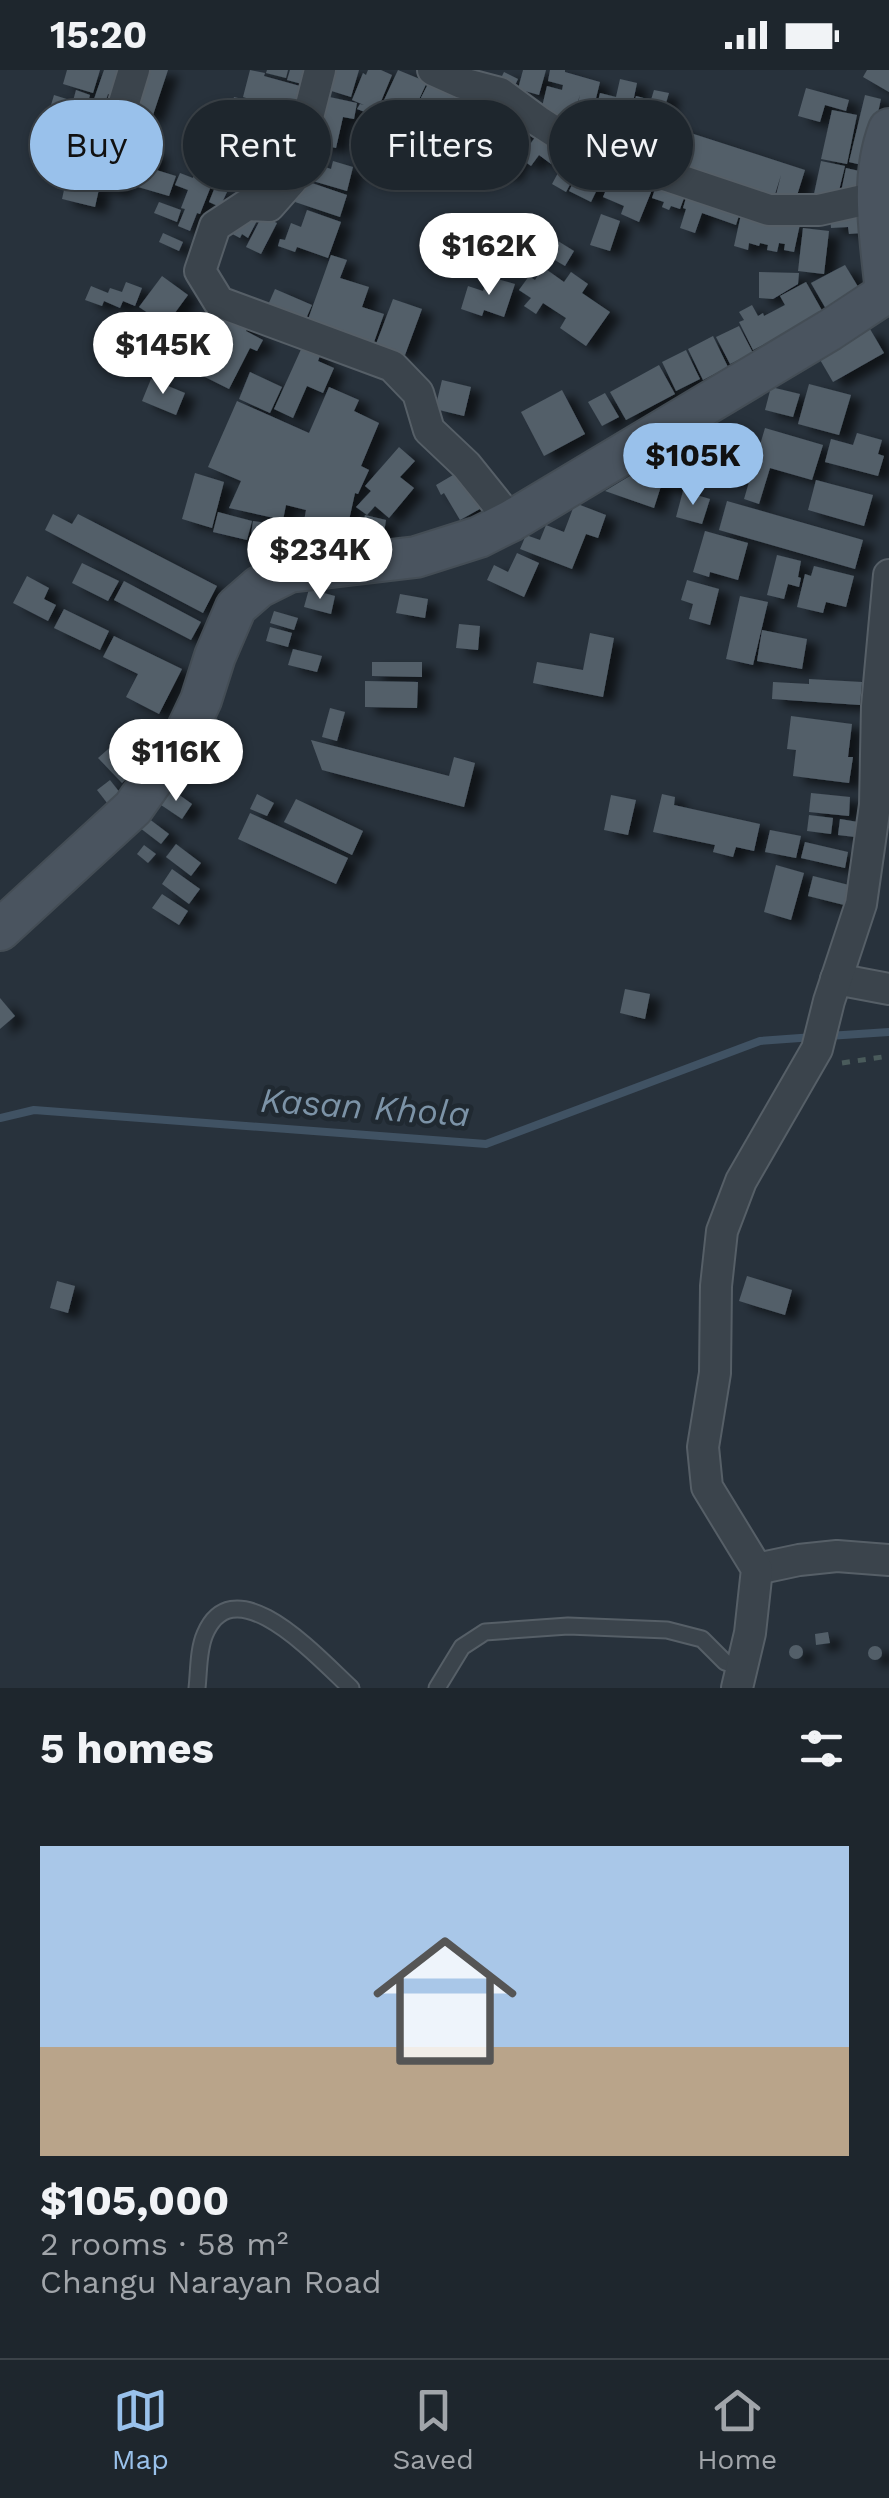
<!DOCTYPE html>
<html lang="en">
<head>
<meta charset="utf-8">
<style>
  body { margin:0; font-family:"Work Sans",sans-serif; background:#262e35; color:#f1f3f6; height:100vh; display:flex; flex-direction:column; font-size:38px; white-space:nowrap }
  * { box-sizing:border-box; margin:0 }
  p { font-size:32px; color:#a1a5aa }
  .icon { flex:none; width:55px; height:55px; fill:none; stroke:currentColor; stroke-width:2; stroke-linecap:round; stroke-linejoin:round }
  .map { position:relative; height:1618px; overflow:hidden }
  .side { display:flex; flex-direction:column; background:#1e262d; flex:1 }
  .side>* { flex:none }
  .hud { position:absolute; left:30px; top:30px; width:830px; height:90px; display:flex; gap:20px }
  .price { position:absolute; translate:-50% -85px; padding:0 22px; border-radius:35px; background:#fff; color:#222; font-size:32px; line-height:65px; filter:drop-shadow(0 2px 5px #0008) }
  .price::after { content:''; position:absolute; left:50%; top:60px; width:30px; height:22px; margin-left:-15px; background:inherit; clip-path:polygon(0 0,100% 0,50% 100%) }
  .price.on { background:#99c1eb; color:#111 }
  ul { padding:0; list-style:none }
  li { display:grid; align-content:center; gap:20px; height:530px; padding:0 40px }
  li+li { border-top:2px solid #3c4349 }
  li span { display:grid; place-items:center; height:310px; border-radius:0px; color:#555 }
  li>.icon { margin-inline-start:auto }
  span .icon { width:180px; height:180px; fill:#fffc; stroke-width:1 }
  li b { font-size:42px }
  h2 { display:flex; justify-content:space-between; align-items:center; height:120px; padding:0 40px; font-size:42px }
  .pill { padding:0 35px; border-radius:45px; background:#1e262d; box-shadow:0 2px 8px #0004,0 0 0 2px #3c4349; font-size:35px; line-height:90px }
  .pill.on { background:#99c1eb; color:#111 }
  .status { display:flex; justify-content:space-between; align-items:center; height:70px; padding:0 50px; background:#1e262d; direction:ltr }
  .status svg { height:28px; fill:currentColor }
  .menu { display:flex; justify-content:space-around; align-items:center; height:140px; border-top:2px solid #3c4349; background:#1e262d; font-size:28px; color:#a1a5aa }
  .menu a { display:grid; justify-items:center; gap:5px }
  .menu .on { color:#99c1eb }
  .map>svg:first-child { display:block }
  .lines { fill:none; stroke-linecap:round; stroke-linejoin:round }
  .stream { stroke:#405263; stroke-width:8 }
  .building { fill:#535f69; filter:url(#shadow) }
  .service-casing { stroke:#565f67; stroke-width:19 }
  .minor-casing { stroke:#565f67; stroke-width:34 }
  .secondary-casing { stroke:#444d55; stroke-width:44 }
  .path { stroke:#4a5b5b; stroke-width:5; stroke-dasharray:8 8; stroke-linecap:butt }
  .service { stroke:#3b444c; stroke-width:15 }
  .minor { stroke:#3b444c; stroke-width:30 }
  .secondary { stroke:#4a545f; stroke-width:40 }
  .labels { text-anchor:middle; stroke-width:9; stroke-linejoin:round; paint-order:stroke }
  .water-label { font-size:35px; font-style:italic; fill:#7c93a7; stroke:#202931 }
</style>
</head>
<body>
<div class="status"><b>15:20</b><svg viewBox="0 0 49 12"><path d="M0 12V9h3v3zM5 12V6h3v6zM10 12V3h3v9zM15 12V0h3v12zM26 1h20v11H26zM47 4h2v5h-2z"/></svg></div>
<div class="map">
<svg width="889" height="1618" viewBox="0 0 889 1618">
  <defs>
    <filter id="shadow"><feDropShadow dx="11" dy="6" stdDeviation="5" flood-color="#0009"/></filter>
  </defs>
  <rect width="100%" height="100%" fill="#28323c"/>
  <g class="lines">
    <g class="stream">
      <polyline points="828,966 889,962"/>
      <polyline points="0,1048 34,1040 486,1074 760,971 814,967"/>
    </g>
  </g>
  <g class="building">
    <polygon points="67,0 100,0 93,23 63,14"/>
    <polygon points="104,0 127,0 118,27 108,24 105,33 94,29"/>
    <polygon points="139,0 168,0 152,48 126,39"/>
    <polygon points="250,0 265,3 264,6 300,16 287,63 247,52 244,67 225,62 234,27 275,37 243,27"/>
    <polygon points="267,0 288,0 286,8 266,3"/>
    <polygon points="290,0 306,0 302,14 287,10"/>
    <polygon points="331,0 359,0 351,27 325,19"/>
    <polygon points="368,0 381,0 392,5 375,46 357,39 360,34 364,35 352,30 363,3 366,5"/>
    <polygon points="398,0 427,12 412,45 428,14 454,27 433,73 406,61 408,57 378,43"/>
    <polygon points="523,0 546,0 539,25 518,19"/>
    <polygon points="550,0 565,0 565,2 600,12 587,65 571,61 580,25 571,53 554,49 556,44 541,41 547,16 562,20 563,15 548,11"/>
    <polygon points="867,0 889,0 889,22 863,7"/>
    <polygon points="504,2 518,9 512,22 498,14"/>
    <polygon points="620,9 637,13 628,56 636,26 651,30 654,20 669,23 653,76 625,70 624,76 607,72 615,30 605,68 590,65 600,23 616,27"/>
    <polygon points="806,18 849,30 846,41 825,35 820,52 798,46"/>
    <polygon points="76,20 90,25 79,62 46,52 54,25 73,31"/>
    <polygon points="458,22 481,33 465,67 442,56"/>
    <polygon points="865,25 881,29 866,96 849,92"/>
    <polygon points="325,26 357,33 354,49 343,47 336,78 314,73"/>
    <polygon points="93,31 106,36 108,32 116,35 105,65 92,60 95,50 87,47"/>
    <polygon points="485,31 502,33 478,77 464,70"/>
    <polygon points="832,40 857,45 847,94 821,89"/>
    <polygon points="506,41 532,56 524,68 498,53"/>
    <polygon points="672,57 805,100 794,135 775,129 781,105 772,134 659,98"/>
    <polygon points="536,66 560,82 551,94 539,85 531,96 520,88"/>
    <polygon points="89,67 105,71 99,95 63,87 68,69 87,74"/>
    <polygon points="509,75 522,81 510,106 497,100"/>
    <polygon points="122,77 141,83 143,79 158,83 153,99 176,106 169,126 138,117 141,108 134,105 132,113 123,110 120,121 102,116 108,98"/>
    <polygon points="566,88 580,96 566,122 552,114"/>
    <polygon points="71,90 104,98 100,117 67,109"/>
    <polygon points="333,91 353,97 347,121 306,109 311,92 331,99"/>
    <polygon points="821,91 845,96 837,129 814,124"/>
    <polygon points="583,93 605,103 591,132 569,121"/>
    <polygon points="617,94 656,110 639,152 621,144 624,136 603,127"/>
    <polygon points="846,98 868,103 863,127 841,122"/>
    <polygon points="180,103 193,108 194,104 213,111 200,144 197,143 190,161 178,156 185,139 181,138 188,120 175,115"/>
    <polygon points="303,110 347,125 340,147 295,132"/>
    <polygon points="658,110 687,120 680,139 671,136 669,140 662,137 664,132 652,128"/>
    <polygon points="66,111 99,119 95,137 62,129"/>
    <polygon points="215,117 227,122 220,137 209,132"/>
    <polygon points="688,121 741,139 736,155 702,143 695,163 680,158 686,139 683,138"/>
    <polygon points="159,132 181,140 177,152 154,143"/>
    <polygon points="307,140 341,152 328,188 297,177 295,182 278,176 280,169 285,170 291,153 301,157"/>
    <polygon points="742,140 800,154 794,182 784,180 785,174 779,173 777,182 767,180 768,175 760,173 759,176 749,173 748,180 734,176"/>
    <polygon points="860,143 862,163 849,164 848,157 831,158 830,145"/>
    <polygon points="601,144 620,151 610,181 590,175"/>
    <polygon points="260,145 248,168 242,164 240,168 221,158"/>
    <polygon points="262,146 277,153 261,184 246,177"/>
    <polygon points="803,158 829,161 824,204 798,201"/>
    <polygon points="163,163 183,172 179,181 159,172"/>
    <polygon points="463,171 474,175 470,187 459,184"/>
    <polygon points="558,171 574,181 565,196 548,186"/>
    <polygon points="331,185 347,190 340,208 369,217 362,237 384,244 373,275 306,255"/>
    <polygon points="845,195 860,220 826,239 811,213"/>
    <polygon points="543,197 564,212 571,202 588,214 582,223 610,242 586,276 560,258 566,248 543,233 536,244 524,236 531,228 519,220 529,206 535,210"/>
    <polygon points="759,202 799,203 798,214 773,229 759,228"/>
    <polygon points="162,206 188,225 166,255 139,237"/>
    <polygon points="494,208 515,214 504,247 484,240 482,246 461,239 468,216 483,221 485,215 491,217"/>
    <polygon points="126,212 142,218 135,236 123,231 120,238 104,231 102,236 85,230 91,216 108,223 110,218 122,222"/>
    <polygon points="806,212 824,244 753,280 739,252 744,250 739,242 752,235 758,246 763,243 764,246 785,235 780,226"/>
    <polygon points="275,219 312,235 301,260 264,244"/>
    <polygon points="393,229 422,239 405,285 376,274"/>
    <polygon points="127,242 157,255 137,299 106,285"/>
    <polygon points="226,242 249,254 246,261 263,270 257,281 250,278 229,319 195,302"/>
    <polygon points="739,256 753,283 730,294 716,267"/>
    <polygon points="870,259 884,283 833,312 819,288"/>
    <polygon points="713,266 728,297 703,310 688,279"/>
    <polygon points="303,275 321,283 318,291 334,298 323,323 307,316 293,348 274,339"/>
    <polygon points="686,280 700,309 676,321 662,292"/>
    <polygon points="659,295 675,324 626,350 610,322"/>
    <polygon points="250,302 282,317 270,343 239,329"/>
    <polygon points="151,309 185,323 176,345 142,331"/>
    <polygon points="442,310 471,317 464,346 435,339"/>
    <polygon points="809,314 851,325 839,365 798,354"/>
    <polygon points="329,317 359,330 354,341 379,353 361,396 369,400 358,424 355,423 346,464 325,459 323,467 302,462 306,440 286,435 283,450 229,438 241,411 208,397 237,331 309,363"/>
    <polygon points="771,317 800,324 793,347 765,340"/>
    <polygon points="562,320 585,364 544,386 521,342"/>
    <polygon points="605,323 619,347 602,356 588,332"/>
    <polygon points="765,358 823,375 812,410 770,398 759,434 744,429"/>
    <polygon points="857,363 882,370 878,384 884,386 878,406 825,392 831,369 853,375"/>
    <polygon points="717,373 749,383 741,410 709,401"/>
    <polygon points="399,377 415,391 400,407 414,418 389,448 375,436 367,445 356,437 371,421 365,416"/>
    <polygon points="667,395 681,400 675,418 662,413 654,438 605,421 643,398 664,405"/>
    <polygon points="465,398 487,435 460,450 444,423 441,425 436,415"/>
    <polygon points="195,403 224,412 212,458 182,449"/>
    <polygon points="816,410 873,425 864,456 808,440"/>
    <polygon points="683,421 710,429 702,454 676,447"/>
    <polygon points="727,431 863,470 855,499 719,460"/>
    <polygon points="575,433 606,445 598,468 586,464 572,499 520,479 526,465 540,470 546,455 564,462"/>
    <polygon points="218,442 252,451 247,470 213,462"/>
    <polygon points="53,444 72,454 78,444 217,516 203,543 45,460"/>
    <polygon points="365,445 386,450 383,469 361,466"/>
    <polygon points="253,451 280,455 276,484 249,480"/>
    <polygon points="705,461 748,473 738,510 710,502 709,507 693,502"/>
    <polygon points="517,483 539,493 524,527 487,510 494,495 508,502"/>
    <polygon points="777,485 801,491 798,507 801,508 799,517 788,514 784,529 767,525"/>
    <polygon points="82,493 119,511 108,531 72,513"/>
    <polygon points="814,496 854,506 846,537 826,532 823,543 797,537 805,504 811,506"/>
    <polygon points="27,506 49,518 44,529 56,535 48,551 13,533"/>
    <polygon points="687,510 719,519 710,555 689,549 693,534 681,530"/>
    <polygon points="124,511 201,552 191,570 114,530"/>
    <polygon points="309,519 335,526 331,544 304,537"/>
    <polygon points="400,524 428,529 425,548 396,543"/>
    <polygon points="740,526 768,532 753,595 726,589"/>
    <polygon points="64,539 109,561 100,580 54,558"/>
    <polygon points="274,541 298,548 294,560 270,553"/>
    <polygon points="459,554 480,556 478,580 456,578"/>
    <polygon points="270,557 292,563 288,577 266,571"/>
    <polygon points="762,560 807,569 802,599 757,591"/>
    <polygon points="590,563 614,568 603,627 533,613 537,592 583,600"/>
    <polygon points="114,566 182,599 159,644 126,627 138,604 103,587"/>
    <polygon points="293,579 322,586 317,602 288,595"/>
    <polygon points="372,592 422,592 422,607 372,606"/>
    <polygon points="809,609 862,612 860,635 772,629 773,612 809,614"/>
    <polygon points="365,611 418,612 417,638 365,637"/>
    <polygon points="330,638 345,642 337,671 322,667"/>
    <polygon points="791,646 852,654 848,687 853,687 849,713 793,706 796,680 787,679"/>
    <polygon points="311,670 449,706 454,687 475,693 464,737 322,700"/>
    <polygon points="115,673 138,698 122,713 98,688"/>
    <polygon points="110,710 124,728 111,738 97,720"/>
    <polygon points="171,719 192,734 182,749 161,735"/>
    <polygon points="811,723 850,727 849,746 809,742"/>
    <polygon points="257,724 274,733 267,746 250,739"/>
    <polygon points="662,724 675,727 674,735 760,754 754,781 736,777 733,787 713,782 715,775 653,762"/>
    <polygon points="611,725 636,730 628,765 604,760"/>
    <polygon points="296,729 363,761 352,785 284,752"/>
    <polygon points="250,743 348,788 336,814 238,769"/>
    <polygon points="809,745 833,748 831,764 807,761"/>
    <polygon points="148,748 169,764 161,774 140,758"/>
    <polygon points="840,749 858,752 855,767 838,765"/>
    <polygon points="770,760 801,766 796,788 765,782"/>
    <polygon points="805,772 848,782 845,798 801,788"/>
    <polygon points="176,774 201,793 191,806 166,787"/>
    <polygon points="144,775 156,784 148,793 137,784"/>
    <polygon points="776,795 804,803 791,850 764,842"/>
    <polygon points="172,799 200,819 189,834 162,814"/>
    <polygon points="813,806 849,815 844,835 808,826"/>
    <polygon points="162,824 188,841 179,855 152,838"/>
    <polygon points="625,919 650,924 645,949 620,943"/>
    <polygon points="0,928 15,946 0,959"/>
    <polygon points="747,1206 792,1220 785,1245 739,1231"/>
    <polygon points="57,1211 75,1216 68,1243 50,1238"/>
    <polygon points="828,1562 830,1573 816,1575 815,1564"/>
    <circle cx="796" cy="1582" r="7"/>
    <circle cx="875" cy="1583" r="7"/>
  </g>
  <g class="lines">
    <defs>
      <g id="service">
        <path d="M197,1618C199,1601 198,1580 205,1564C235,1494 320,1590 351,1618"/>
        <polyline points="437,1618 462,1577 485,1562 568,1556 667,1560 702,1569 725,1592 742,1598"/>
      </g>
      <g id="minor">
        <polyline points="320,0 292,110 269,136 247,135 215,156 200,201 219,232 392,296 418,323 429,360 466,395 511,451"/>
        <polyline points="433,0 462,13 500,23 538,51 575,75 769,140 819,140 877,127"/>
        <polyline points="106,92 134,0"/>
        <polyline points="836,909 889,919"/>
        <polyline points="757,1499 799,1490 837,1486 889,1490"/>
        <polyline points="737,1618 750,1563 757,1499 707,1417 703,1377 715,1303 716,1216 722,1161 741,1111 817,979 829,931 861,834 875,735 877,636 889,505"/>
      </g>
      <path id="secondary" d="M0,860L133,738L185,664L201,630L215,586L236,537L259,517L289,502L416,487L479,467L511,451L830,260L886,223C881,169 869,111 889,59"/>
    </defs>
    <use href="#service" class="service-casing"/>
    <use href="#minor" class="minor-casing"/>
    <use href="#secondary" class="secondary-casing"/>
    <polyline class="path" points="842,993 889,986"/>
    <use href="#service" class="service"/>
    <use href="#minor" class="minor"/>
    <use href="#secondary" class="secondary"/>
  </g>
  <g class="labels">
    <g class="water-label">
      <text transform="translate(365 1037) rotate(4)" y="12">Kasan Khola</text>
    </g>
  </g>
</svg>
<b class="price" style="left:489px;top:228px">$162K</b>
<b class="price" style="left:163px;top:327px">$145K</b>
<b class="price on" style="left:693px;top:438px">$105K</b>
<b class="price" style="left:320px;top:532px">$234K</b>
<b class="price" style="left:176px;top:734px">$116K</b>
<div class="hud">
<a class="pill on">Buy</a>
<a class="pill">Rent</a>
<a class="pill">Filters</a>
<a class="pill">New</a>
</div>
</div>
<section class="side">
<h2>5 homes<svg class="icon" aria-label="filters" viewBox="0 0 24 24"><path d="M4 7h16M4 17h16"/><circle cx="9" cy="7" r="2"/><circle cx="15" cy="17" r="2"/></svg></h2>
<ul>
<li><span style="background:linear-gradient(#a9c7e8 65%,#b9a48a 0)"><svg class="icon" aria-label="home" viewBox="0 0 24 24"><path d="M3 11l9-7 9 7M6 9v11h12V9"/></svg></span><div><b>$105,000</b><p>2 rooms · 58 m²</p><p>Changu Narayan Road</p></div></li>
</ul>
</section>
<nav class="menu">
<a class="on"><svg class="icon" aria-label="map" viewBox="0 0 24 24"><path d="M3 6l6-2 6 2 6-2v14l-6 2-6-2-6 2zM9 4v14M15 6v14"/></svg>Map</a>
<a><svg class="icon" aria-label="saved" viewBox="0 0 24 24"><path d="M7 4h10v16l-5-4-5 4z"/></svg>Saved</a>
<a><svg class="icon" aria-label="home" viewBox="0 0 24 24"><path d="M3 11l9-7 9 7M6 9v11h12V9"/></svg>Home</a>
</nav>
</body>
</html>
